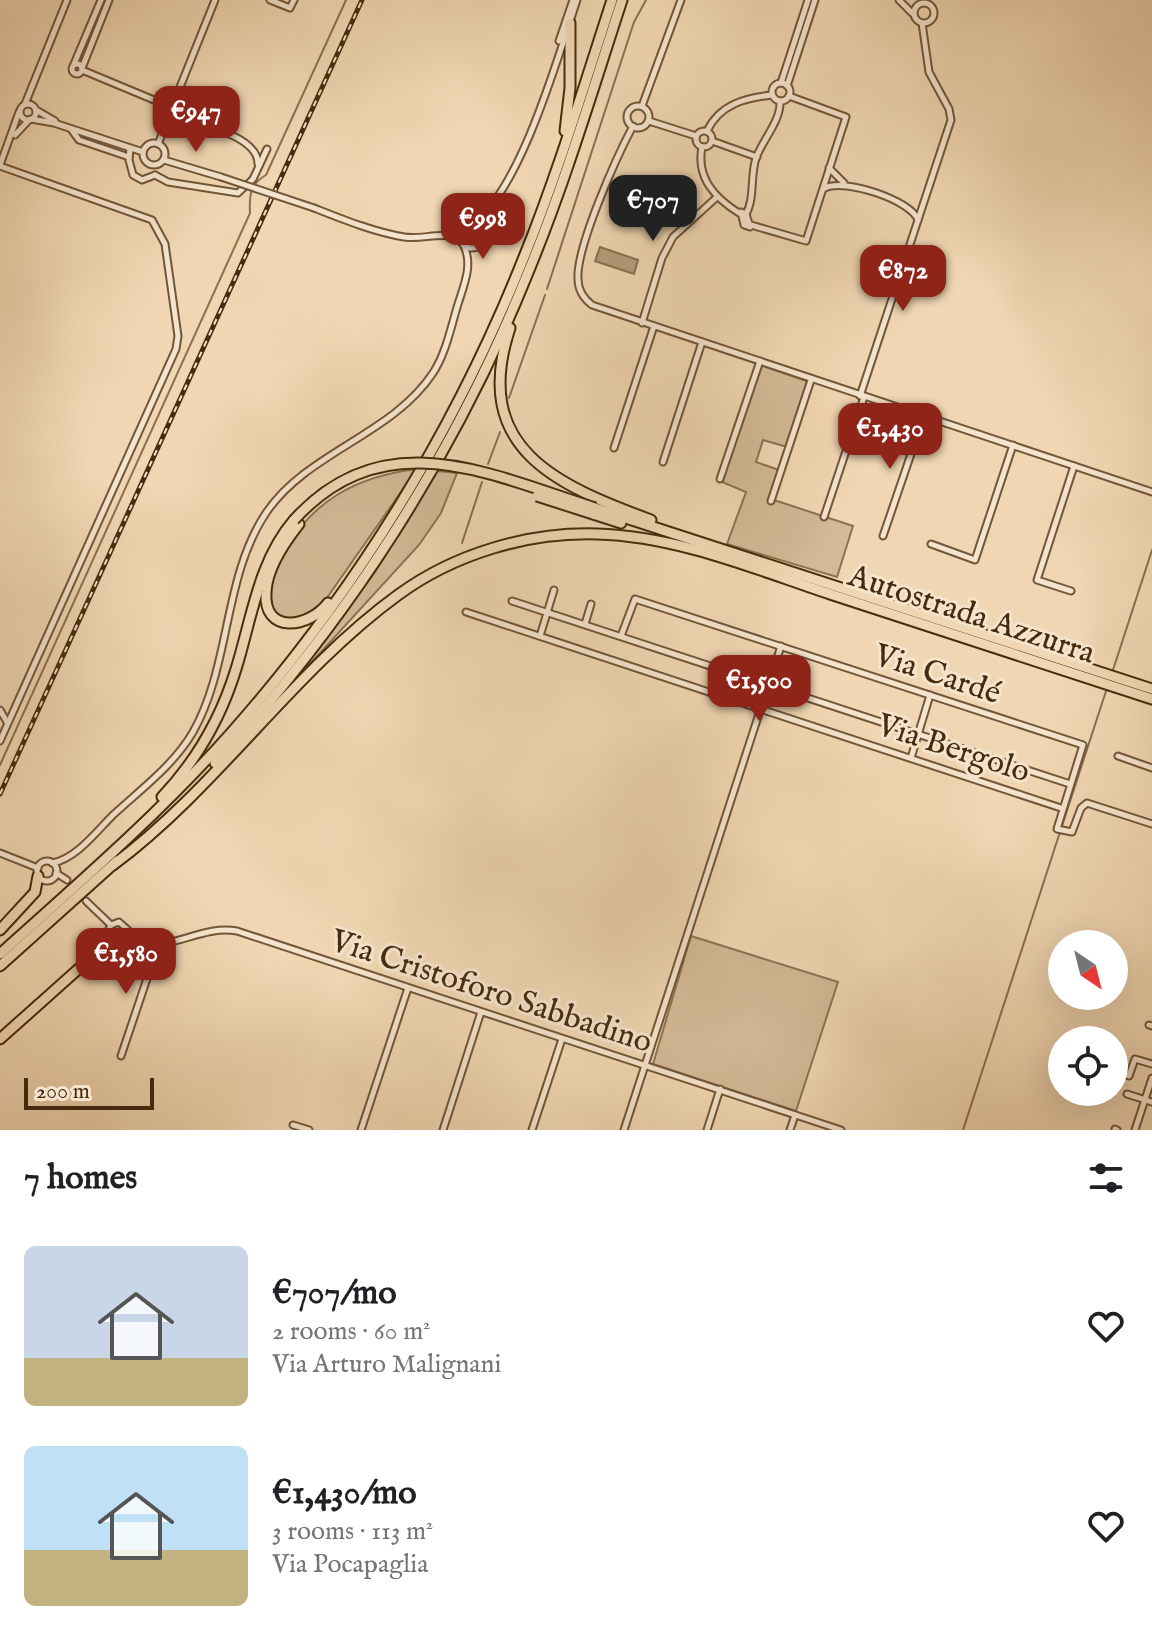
<!DOCTYPE html>
<html lang="en">
<head>
<meta charset="utf-8">
<style>
  body { margin:0; font-family:"IM FELL English",serif; background:#f2f2f2; color:#202124; height:100vh; display:flex; flex-direction:column; font-size:30px; white-space:nowrap }
  * { box-sizing:border-box; margin:0 }
  p { font-size:26px; color:#757577 }
  .icon { flex:none; width:44px; height:44px; fill:none; stroke:currentColor; stroke-width:2; stroke-linecap:round; stroke-linejoin:round }
  .map { position:relative; height:1130px; overflow:hidden }
  .details { display:flex; flex-direction:column; background:#fff; flex:1 }
  .details>* { flex:none }
  .needle { width:52px; rotate:145deg }
  .buttons { position:absolute; left:1048px; top:930px; display:grid; gap:16px }
  .buttons a { display:grid; place-items:center; width:80px; height:80px; border-radius:50%; background:#fff; box-shadow:0 8px 32px #0002; font-size:40px }
  .scale { position:absolute; left:24px; bottom:20px; width:130px; box-sizing:border-box; padding-left:8px; border:4px solid #482b0f; border-top:0; font-size:22px; line-height:28px; white-space:nowrap; color:#482b0f; -webkit-text-stroke:6px #f5e4cd; paint-order:stroke }
  .price { position:absolute; translate:-50% -68px; padding:0 18px; border-radius:16px; background:#8f2418; color:#fff; font-size:26px; line-height:52px; filter:drop-shadow(0 2px 4px #0008) }
  .price::after { content:''; position:absolute; left:50%; top:48px; width:24px; height:18px; margin-left:-12px; background:inherit; clip-path:polygon(0 0,100% 0,50% 100%) }
  .price.current { background:#222; color:#fff }
  ul { padding:0; list-style:none }
  li { display:flex; align-items:center; gap:24px; height:200px; padding:0 24px }
  li span { display:grid; place-items:center; flex:none; width:224px; height:160px; border-radius:12px; color:#555 }
  li>.icon { margin-inline-start:auto }
  span .icon { width:96px; height:96px; fill:#fffc; stroke-width:1 }
  li b { font-size:34px }
  h2 { display:flex; justify-content:space-between; align-items:center; height:96px; padding:0 24px; font-size:34px }
  .map>svg:first-child { display:block }
  .green { fill:#d3b996; stroke:#8e7252; stroke-width:2 }
  .water { fill:#b79c7b; stroke:#8b6f50; stroke-width:2 }
  .lines { fill:none; stroke-linecap:round; stroke-linejoin:round }
  .stream { stroke:#8b6f50; stroke-width:2 }
  .minor-casing { stroke:#725638; stroke-width:9 }
  .highway-casing { stroke:#482b0f; stroke-width:13 }
  .minor { stroke:#f5e4cd; stroke-width:5 }
  .highway { stroke:#f0d6b2; stroke-width:9 }
  .rail-casing { stroke:#482b0f; stroke-width:5 }
  .rail { stroke:#f5e4cd; stroke-width:2; stroke-dasharray:6; stroke-linecap:butt }
  .minor-bridge-casing { stroke:#725638; stroke-width:9; stroke-linecap:butt }
  .highway-bridge-casing { stroke:#482b0f; stroke-width:13; stroke-linecap:butt }
  .minor-bridge { stroke:#f5e4cd; stroke-width:5 }
  .highway-bridge { stroke:#f0d6b2; stroke-width:9 }
  .labels { text-anchor:middle; stroke-width:6; stroke-linejoin:round; paint-order:stroke }
  .street-label { font-size:32px; fill:#482b0f; stroke:#f5e4cd }
</style>
</head>
<body>
<div class="map">
<svg width="1152" height="1130" viewBox="0 0 1152 1130">
  <rect width="100%" height="100%" fill="#f0d6b2"/>
  <filter id="stains"><feTurbulence type="fractalNoise" baseFrequency=".0025" numOctaves="4"/><feColorMatrix values="0 0 0 0 .2 0 0 0 0 .09 0 0 0 0 .02 0 0 0 .5 -.17"/></filter>
  <radialGradient id="worn" r=".72"><stop offset=".6" stop-color="#630" stop-opacity="0"/><stop offset="1" stop-color="#630" stop-opacity=".3"/></radialGradient>
  <g class="green">
    <polygon points="760,365 809,382 787,447 763,440 756,462 779,470 771,499 853,526 837,577 727,544 746,492 722,482"/>
    <path d="M417,469L324,602C311,614 292,631 277,613C272,609 269,604 269,597C269,580 277,564 285,550C314,499 359,476 417,469Z"/>
    <polygon points="437,471 457,473 441,513 419,545 288,688 375,572"/>
    <polygon points="691,936 838,982 796,1111 653,1064"/>
  </g>
  <polygon class="water" points="600,247 638,260 634,274 595,261"/>
  <g class="lines">
    <g class="stream">
      <polyline points="547,289 634,22 646,0"/>
      <polyline points="509,398 545,295"/>
      <polyline points="488,464 500,432"/>
      <polyline points="462,543 482,482"/>
      <polyline points="1113,670 1152,550"/>
      <path d="M0,765L250,213C249,196 250,184 266,175L346,0"/>
      <polyline points="1062,826 1107,688"/>
      <polyline points="963,1130 1060,832"/>
    </g>
    <defs>
      <g id="minor">
        <polyline points="270,0 290,8 294,0"/>
        <polyline points="899,0 912,13"/>
        <circle cx="924" cy="13" r="10"/>
        <polyline points="559,41 573,0"/>
        <polyline points="74,64 101,0"/>
        <circle cx="77" cy="69" r="5"/>
        <polyline points="82,68 109,0"/>
        <polyline points="82,70 166,105"/>
        <polyline points="781,83 808,0"/>
        <circle cx="781" cy="92" r="9"/>
        <polyline points="787,86 815,0"/>
        <polyline points="171,100 178,92 215,0"/>
        <circle cx="28" cy="112" r="8"/>
        <polyline points="25,104 67,0"/>
        <circle cx="638" cy="117" r="11"/>
        <polyline points="642,106 681,0"/>
        <polyline points="36,110 55,121"/>
        <polyline points="31,119 54,123 143,152"/>
        <polyline points="649,121 696,136"/>
        <path d="M633,126C617,156 576,247 578,279C578,290 583,298 592,305L1152,492"/>
        <polyline points="71,129 79,140 129,157"/>
        <path d="M164,130C172,127 181,124 189,124C210,125 258,139 258,164"/>
        <circle cx="704" cy="139" r="8"/>
        <path d="M707,131C720,104 745,98 772,95"/>
        <polyline points="15,135 29,120"/>
        <polyline points="712,141 757,157"/>
        <circle cx="154" cy="154" r="11"/>
        <polyline points="158,144 169,118 179,109 178,93"/>
        <path d="M702,147C696,178 715,198 739,213"/>
        <polyline points="130,148 129,160 133,175 142,180 155,175"/>
        <polyline points="164,160 221,177"/>
        <polyline points="0,165 19,112"/>
        <polyline points="0,166 152,220 165,244 178,336 176,349 0,741"/>
        <polyline points="829,168 844,183"/>
        <polyline points="155,175 168,182 238,193 253,179 267,149"/>
        <path d="M825,188C844,178 911,200 918,220"/>
        <path d="M314,208C342,219 374,232 404,237C422,240 443,231 459,239"/>
        <polygon points="741,212 746,214 750,227 744,225"/>
        <path d="M746,214C755,198 750,176 756,158C763,139 781,121 780,101"/>
        <circle cx="472" cy="235" r="13"/>
        <path d="M475,222C521,187 558,57 577,0"/>
        <polyline points="751,225 806,241 846,117 789,96"/>
        <polyline points="642,323 662,258 673,237 717,197"/>
        <polyline points="860,396 951,120 949,109 929,72 922,23"/>
        <polyline points="614,448 654,326"/>
        <polyline points="663,462 702,342"/>
        <polyline points="720,479 760,361"/>
        <polyline points="771,501 811,380"/>
        <polyline points="824,517 864,397"/>
        <polyline points="883,536 924,416"/>
        <polyline points="931,544 975,560 1013,445"/>
        <polyline points="1071,591 1037,580 1074,466"/>
        <polyline points="512,601 1070,784"/>
        <polyline points="466,612 1061,808"/>
        <polyline points="585,624 591,604"/>
        <polyline points="540,636 554,590"/>
        <polyline points="621,636 635,599 1083,745 1057,829 1072,832 1081,808 1087,803 1152,824"/>
        <polyline points="0,710 7,722"/>
        <polyline points="1118,756 1152,768"/>
        <polyline points="911,758 930,695"/>
        <polyline points="0,853 38,868"/>
        <circle cx="47" cy="871" r="10"/>
        <path d="M52,863C76,859 96,832 113,815C140,790 174,765 193,732C231,665 223,577 266,513C307,452 392,435 433,373C446,353 451,327 458,304C464,285 473,265 464,246"/>
        <polyline points="56,873 67,880"/>
        <polyline points="86,901 111,925"/>
        <polyline points="111,925 119,922 128,930 125,938"/>
        <polyline points="111,925 108,931 112,939 125,938"/>
        <path d="M125,938C166,958 197,924 237,931L841,1130"/>
        <polyline points="1149,1025 1152,1026"/>
        <polyline points="121,1056 158,946"/>
        <polyline points="1115,1071 1129,1076 1135,1059 1152,1064"/>
        <polyline points="1127,1094 1152,1102"/>
        <polyline points="293,1125 309,1130"/>
        <polyline points="1115,1129 1117,1130"/>
        <polyline points="361,1130 408,988"/>
        <polyline points="443,1130 481,1012"/>
        <polyline points="532,1130 562,1039"/>
        <polyline points="624,1130 781,646"/>
        <polyline points="707,1130 720,1089"/>
        <polyline points="790,1130 795,1115"/>
        <polyline points="1135,1130 1152,1078"/>
      </g>
      <g id="highway">
        <polyline points="565,131 570,88 570,23"/>
        <path d="M510,328C470,449 557,485 651,520"/>
        <polyline points="595,508 1152,689"/>
        <polyline points="593,514 621,523"/>
        <path d="M299,524C284,543 267,568 266,592C263,635 309,628 328,603"/>
        <path d="M215,763C347,622 455,454 527,275C564,186 592,92 622,0"/>
        <path d="M162,797C198,759 221,718 236,669C252,618 258,562 294,520"/>
        <path d="M113,865C218,787 292,672 398,595C454,554 527,532 597,534C677,536 755,569 830,594C937,629 1045,664 1152,699"/>
        <polyline points="0,930 35,892 38,876"/>
        <path d="M0,954C79,883 160,813 231,733C355,593 455,431 524,257C558,173 584,86 612,0"/>
        <polyline points="0,966 117,861"/>
        <polyline points="0,1039 103,947 115,941"/>
      </g>
    </defs>
    <use href="#minor" class="minor-casing"/>
    <use href="#highway" class="highway-casing"/>
    <use href="#minor" class="minor"/>
    <use href="#highway" class="highway"/>
    <defs>
      <polyline id="rail" points="0,794 362,0"/>
    </defs>
    <use href="#rail" class="rail-casing"/>
    <use href="#rail" class="rail"/>
    <defs>
      <polyline id="minor-bridge" points="221,177 314,208"/>
      <g id="highway-bridge">
        <polyline points="537,496 593,514"/>
        <path d="M294,520C384,421 489,474 595,508"/>
      </g>
    </defs>
    <use href="#minor-bridge" class="minor-bridge-casing"/>
    <use href="#highway-bridge" class="highway-bridge-casing"/>
    <use href="#minor-bridge" class="minor-bridge"/>
    <use href="#highway-bridge" class="highway-bridge"/>
  </g>
  <g class="labels">
    <g class="street-label">
      <text transform="translate(972 613) rotate(18)" y="11">Autostrada Azzurra</text>
      <text transform="translate(938 673) rotate(18)" y="11">Via Cardé</text>
      <text transform="translate(954 747) rotate(18)" y="11">Via Bergolo</text>
      <text transform="translate(492 990) rotate(18)" y="11">Via Cristoforo Sabbadino</text>
    </g>
  </g>
  <rect width="100%" height="100%" filter="url(#stains)"/>
  <rect width="100%" height="100%" fill="url(#worn)"/>
</svg>
<div class="buttons">
<a><svg class="needle" viewBox="-14 -14 28 28"><path d="M0-13l5 13h-10z" fill="#e53935"/><path d="M0 13l5-13h-10z" fill="#757577"/></svg></a>
<a><svg class="icon" aria-label="locate" viewBox="0 0 24 24"><circle cx="12" cy="12" r="6"/><path d="M12 2v4M12 18v4M2 12h4M18 12h4"/></svg></a>
</div>
<div class="scale">200 m</div>
<b class="price" style="left:196px;top:154px">€947</b>
<b class="price current" style="left:653px;top:243px">€707</b>
<b class="price" style="left:483px;top:261px">€998</b>
<b class="price" style="left:903px;top:313px">€872</b>
<b class="price" style="left:890px;top:471px">€1,430</b>
<b class="price" style="left:759px;top:723px">€1,500</b>
<b class="price" style="left:126px;top:996px">€1,580</b>
</div>
<section class="details">
<h2>7 homes<svg class="icon" aria-label="filters" viewBox="0 0 24 24"><path d="M4 7h16M4 17h16"/><circle cx="9" cy="7" r="2"/><circle cx="15" cy="17" r="2"/></svg></h2>
<ul>
<li><span style="background:linear-gradient(#c9d6e8 70%,#c2b280 0)"><svg class="icon" aria-label="home" viewBox="0 0 24 24"><path d="M3 11l9-7 9 7M6 9v11h12V9"/></svg></span><div><b>€707/mo</b><p>2 rooms · 60 m²</p><p>Via Arturo Malignani</p></div><svg class="icon" aria-label="heart" viewBox="0 0 24 24"><path d="M12 20l-8-8c-3-5 5-10 8-4 3-6 11-1 8 4z"/></svg></li>
<li><span style="background:linear-gradient(#bfe0f5 65%,#c2b280 0)"><svg class="icon" aria-label="home" viewBox="0 0 24 24"><path d="M3 11l9-7 9 7M6 9v11h12V9"/></svg></span><div><b>€1,430/mo</b><p>3 rooms · 113 m²</p><p>Via Pocapaglia</p></div><svg class="icon" aria-label="heart" viewBox="0 0 24 24"><path d="M12 20l-8-8c-3-5 5-10 8-4 3-6 11-1 8 4z"/></svg></li>
</ul>
</section>
</body>
</html>
